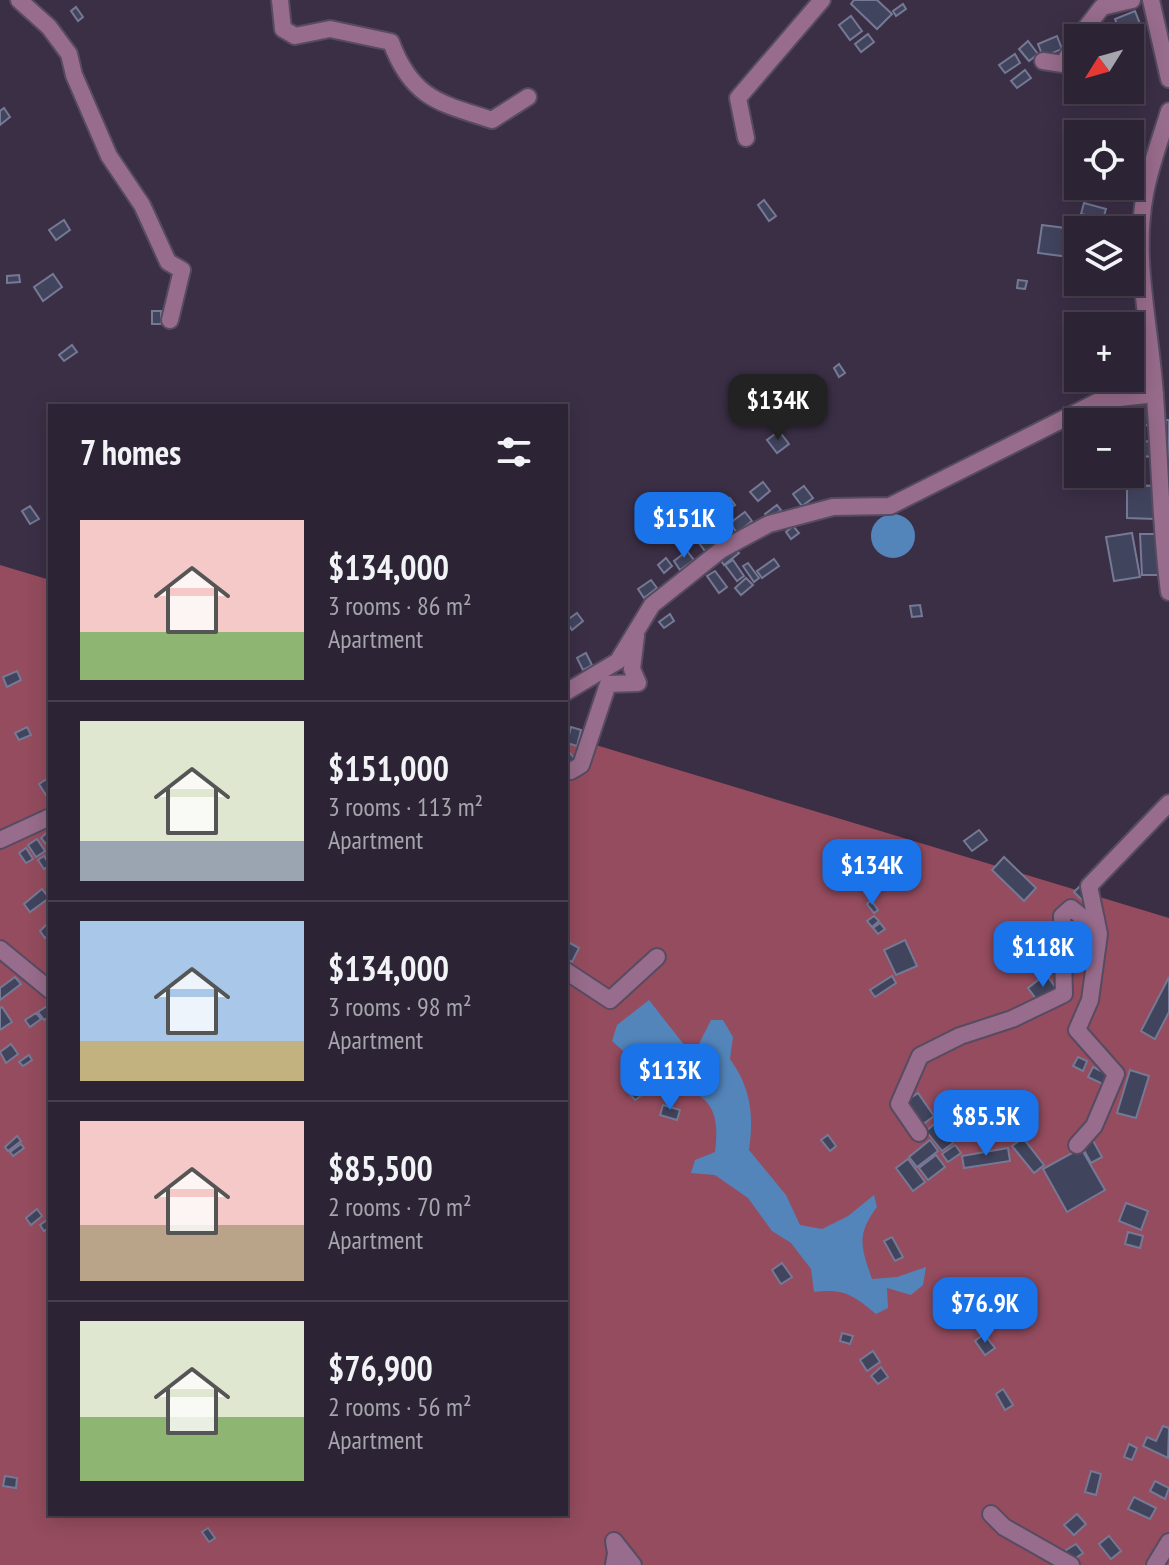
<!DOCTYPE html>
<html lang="en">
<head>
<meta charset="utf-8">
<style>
  body { margin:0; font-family:"PT Sans Narrow",sans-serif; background:#342b3c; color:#f1f3f6; height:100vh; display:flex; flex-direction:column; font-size:30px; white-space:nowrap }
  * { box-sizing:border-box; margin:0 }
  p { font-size:26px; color:#a6a4ac }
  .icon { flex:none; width:44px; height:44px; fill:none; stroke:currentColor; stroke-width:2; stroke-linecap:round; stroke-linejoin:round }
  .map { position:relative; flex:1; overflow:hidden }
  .side { position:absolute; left:48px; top:404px; width:520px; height:1112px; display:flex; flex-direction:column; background:#2c2334; border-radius:0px; box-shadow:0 4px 20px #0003,0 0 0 2px #48404f }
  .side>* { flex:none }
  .needle { width:52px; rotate:233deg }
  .controls { position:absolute; left:1064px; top:24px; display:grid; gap:16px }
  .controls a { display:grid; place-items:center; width:80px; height:80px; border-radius:0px; background:#2c2334; box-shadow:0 4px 20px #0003,0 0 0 2px #48404f; font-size:40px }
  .price { position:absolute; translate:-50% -68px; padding:0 18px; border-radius:16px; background:#1a73e8; color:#fff; font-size:26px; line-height:52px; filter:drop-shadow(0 2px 4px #0008) }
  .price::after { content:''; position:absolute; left:50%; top:48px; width:24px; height:18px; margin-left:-12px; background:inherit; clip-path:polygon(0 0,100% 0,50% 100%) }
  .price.active { background:#222; color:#fff }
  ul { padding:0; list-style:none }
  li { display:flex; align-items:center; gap:24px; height:200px; padding:0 32px }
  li+li { border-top:2px solid #48404f }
  li span { display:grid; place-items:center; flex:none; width:224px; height:160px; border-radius:0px; color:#555 }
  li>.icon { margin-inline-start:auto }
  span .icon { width:96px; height:96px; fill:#fffc; stroke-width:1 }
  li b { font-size:34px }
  h2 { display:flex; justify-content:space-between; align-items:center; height:96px; padding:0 32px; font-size:34px }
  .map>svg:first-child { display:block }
  .forest { fill:#944c5e }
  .water { fill:#5385bb }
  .building { fill:#41445d; stroke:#767995; stroke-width:2 }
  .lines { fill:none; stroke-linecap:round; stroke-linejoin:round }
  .street-casing { stroke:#564b61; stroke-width:20 }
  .street { stroke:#986c8c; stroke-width:16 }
</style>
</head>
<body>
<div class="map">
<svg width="1169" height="1565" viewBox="0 0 1169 1565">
  <rect width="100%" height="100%" fill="#3b2f46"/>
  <polygon class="forest" points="0,565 50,580 50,1514 566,1514 566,736 1169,918 1169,1565 0,1565"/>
  <g class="water">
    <circle cx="893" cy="536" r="22"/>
    <path d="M649,1000L685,1046L696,1050L711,1020H723L733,1037L730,1059C751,1088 754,1115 749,1150L786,1195L800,1225L822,1229L848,1216L874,1195L877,1207C856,1235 861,1247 872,1279L897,1277L926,1267L923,1285L911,1295L887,1288L888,1308L876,1314C854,1296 845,1288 814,1292L811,1269L791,1243L772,1231L748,1198L715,1175L691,1173L695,1160L715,1152C718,1127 718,1103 692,1092C684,1088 676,1090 668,1085C647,1073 630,1057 612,1041L617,1025Z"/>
  </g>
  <g class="building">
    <polygon points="854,0 877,0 892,14 877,29 851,4"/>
    <polygon points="903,4 906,9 896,16 893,11"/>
    <polygon points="76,7 83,17 78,21 71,11"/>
    <polygon points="1135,11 1140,24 1120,32 1115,19"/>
    <polygon points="851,16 862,31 850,40 839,25"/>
    <polygon points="868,34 874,42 861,52 855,44"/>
    <polygon points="1057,36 1062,49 1043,57 1038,44"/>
    <polygon points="1028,41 1038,54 1029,61 1019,49"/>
    <polygon points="1015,54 1020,63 1005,73 999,65"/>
    <polygon points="1025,70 1031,78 1017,88 1011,81"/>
    <polygon points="4,108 10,117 0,125 0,111"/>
    <polygon points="764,200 776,216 769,221 758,205"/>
    <polygon points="1084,203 1106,209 1103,219 1081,214"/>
    <polygon points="64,220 70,230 56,240 49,230"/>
    <polygon points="1042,225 1081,230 1078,230 1078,258 1038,253"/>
    <polygon points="1068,260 1078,264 1078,272 1065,268"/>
    <polygon points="53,274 62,287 43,301 34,287"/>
    <polygon points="19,275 20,282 7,283 7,276"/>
    <polygon points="1018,280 1027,281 1025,289 1017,288"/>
    <rect x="152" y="311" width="9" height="13"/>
    <polygon points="72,345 77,352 64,361 59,355"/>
    <polygon points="839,364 845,373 839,377 834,368"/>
    <polygon points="802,385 811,398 803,403 794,390"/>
    <polygon points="1148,402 1149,425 1132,426 1130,403"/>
    <polygon points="1093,409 1095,419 1079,422 1077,414"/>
    <rect x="1166" y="420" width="3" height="39"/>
    <polygon points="779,431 789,444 777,453 767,440"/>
    <polygon points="1143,441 1153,442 1153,457 1142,456"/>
    <polygon points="763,482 770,491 758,501 750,492"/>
    <polygon points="1127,485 1156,486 1155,519 1127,518"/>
    <polygon points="804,486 813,498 802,506 793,494"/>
    <polygon points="730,498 735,505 716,518 711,511"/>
    <polygon points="777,505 781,510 769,519 765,514"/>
    <polygon points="30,506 39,519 30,524 22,511"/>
    <polygon points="745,512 752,521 737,533 730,523"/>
    <polygon points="793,526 799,533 791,539 786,532"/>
    <polygon points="713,533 719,541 705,551 699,543"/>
    <polygon points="1132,533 1140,577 1114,581 1106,537"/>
    <polygon points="1140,534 1157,534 1159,575 1142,575"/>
    <polygon points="733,546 739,553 724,565 719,558"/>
    <polygon points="687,551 694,560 680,570 674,561"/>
    <polygon points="666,558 672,566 664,573 658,565"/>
    <polygon points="774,559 779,566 762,578 757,571"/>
    <polygon points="733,560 744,576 737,581 725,565"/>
    <polygon points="748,563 759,578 754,582 743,566"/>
    <polygon points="715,571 727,587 719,593 707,576"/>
    <polygon points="746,578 753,585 741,595 735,588"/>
    <polygon points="651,580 657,588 644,598 638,589"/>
    <polygon points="920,605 922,616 912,617 910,606"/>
    <polygon points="577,613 583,621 572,630 566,621"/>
    <polygon points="670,614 674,621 664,628 659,622"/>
    <polygon points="586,653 592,665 583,670 577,658"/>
    <polygon points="17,671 21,680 7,687 3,677"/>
    <polygon points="27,727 31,735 19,740 15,733"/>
    <polygon points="571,727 581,730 577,746 567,743"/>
    <polygon points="566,748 577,762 570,767 566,761"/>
    <polygon points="50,777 50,792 46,795 39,784"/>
    <polygon points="50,830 50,841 46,844 41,838"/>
    <polygon points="979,830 987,840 972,851 964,841"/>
    <polygon points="37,839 45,851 36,857 28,845"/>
    <polygon points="26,848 33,859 26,863 19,853"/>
    <polygon points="44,856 50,866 44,869 38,860"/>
    <polygon points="1004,857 1036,888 1024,901 992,870"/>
    <polygon points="1081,885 1090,895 1083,901 1074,892"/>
    <polygon points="42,889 49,898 30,912 24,904"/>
    <polygon points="871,900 878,910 874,913 867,904"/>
    <polygon points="874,916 879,921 872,927 867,921"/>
    <polygon points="880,923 885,929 878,934 873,928"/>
    <polygon points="47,924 50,934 45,938 40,931"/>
    <polygon points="905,940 917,966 896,975 884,950"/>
    <polygon points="568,942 579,948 572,962 566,959"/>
    <polygon points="1046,974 1058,991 1040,1004 1028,988"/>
    <polygon points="892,976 896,983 875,997 870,990"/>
    <polygon points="15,977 21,984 0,1000 0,988"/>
    <polygon points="1169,977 1169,1012 1155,1039 1141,1031"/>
    <polygon points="49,1005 50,1016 44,1020 38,1012"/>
    <polygon points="2,1007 12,1022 0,1030 0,1008"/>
    <polygon points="36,1013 41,1019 30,1027 25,1020"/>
    <polygon points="11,1044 18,1054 6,1063 0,1052"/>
    <polygon points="29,1055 32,1060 23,1066 19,1062"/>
    <polygon points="1078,1057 1087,1061 1083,1071 1073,1066"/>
    <polygon points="1093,1067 1111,1076 1107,1086 1088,1077"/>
    <polygon points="1130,1070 1149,1076 1136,1118 1117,1113"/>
    <polygon points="631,1081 642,1095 635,1100 624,1087"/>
    <polygon points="918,1093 934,1116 922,1125 905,1102"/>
    <polygon points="663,1105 680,1110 677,1120 660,1115"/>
    <polygon points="937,1122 953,1143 942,1151 926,1131"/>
    <polygon points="828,1135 836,1146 830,1151 821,1140"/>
    <polygon points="17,1136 21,1141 8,1151 5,1147"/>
    <polygon points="1091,1137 1102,1157 1091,1163 1080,1143"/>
    <polygon points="1023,1138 1044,1165 1034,1173 1012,1146"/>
    <polygon points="930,1140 938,1151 917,1167 909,1157"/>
    <polygon points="21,1144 24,1148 13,1156 10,1152"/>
    <polygon points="955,1145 961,1153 948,1162 942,1154"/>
    <polygon points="1008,1148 1010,1161 964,1168 962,1156"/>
    <polygon points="1081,1148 1105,1190 1067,1212 1043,1169"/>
    <polygon points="936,1155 945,1167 928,1180 919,1168"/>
    <polygon points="908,1159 925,1182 913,1191 896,1168"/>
    <polygon points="1126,1203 1148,1211 1141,1230 1119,1221"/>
    <polygon points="37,1209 42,1216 31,1225 26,1218"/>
    <polygon points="50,1218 50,1227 44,1231 40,1225"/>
    <polygon points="1128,1232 1143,1236 1140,1248 1125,1244"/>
    <polygon points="892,1237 903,1257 895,1261 884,1241"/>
    <polygon points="782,1263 792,1277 781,1284 772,1270"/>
    <polygon points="842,1333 853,1336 850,1344 840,1341"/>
    <polygon points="984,1334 995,1348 985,1355 975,1341"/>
    <polygon points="873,1351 880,1362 867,1371 860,1360"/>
    <polygon points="881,1367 888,1377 878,1384 871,1376"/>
    <polygon points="1003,1389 1013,1405 1005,1410 996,1394"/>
    <polygon points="1163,1426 1169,1428 1168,1458 1143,1446 1147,1437 1156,1441"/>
    <polygon points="1129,1444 1137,1448 1132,1460 1124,1457"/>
    <polygon points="1091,1471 1101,1474 1096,1495 1085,1492"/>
    <polygon points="5,1476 17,1478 16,1488 3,1486"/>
    <polygon points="1155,1481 1169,1488 1165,1499 1150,1491"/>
    <polygon points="1134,1497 1156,1508 1150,1519 1128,1509"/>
    <polygon points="1077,1514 1086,1524 1074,1535 1064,1525"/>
    <polygon points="208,1528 215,1538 209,1542 202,1532"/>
    <polygon points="1109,1536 1121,1551 1111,1559 1099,1544"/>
    <polygon points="1076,1544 1083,1553 1070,1562 1063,1552"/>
  </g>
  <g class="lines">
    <defs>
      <g id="street">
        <polyline points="19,0 49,27 69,54 74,75 109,156 142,205 168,262 182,270 170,320"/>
        <path d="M280,0L283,29L295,36L330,29L391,42C412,99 440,103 492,120L528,97"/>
        <polyline points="1151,0 1169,79"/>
        <polyline points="1078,38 1102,7 1132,0"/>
        <polyline points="1043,61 1063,64 1078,39"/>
        <path d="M1169,111C1161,138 1150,166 1145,194C1133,256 1149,322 1154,384C1160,453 1160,523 1169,592"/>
        <polyline points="746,138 738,98 822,0"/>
        <polyline points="566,692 618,661 652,605 721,550 769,524 833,507 890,506 1101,400 1155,394"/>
        <polyline points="566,769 571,771 581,765 608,684 638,683 632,669 636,636"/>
        <polyline points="0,840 50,817"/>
        <polyline points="0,949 50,990"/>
        <polyline points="566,971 610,1000 657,957"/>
        <polyline points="919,1133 899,1104 920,1056 960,1036 1012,1019 1064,994 1062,916 1071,908 1087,921 1096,919"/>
        <polyline points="1077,1145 1094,1126 1116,1074 1077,1030 1090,1000 1099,934 1089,886 1169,803"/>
        <polyline points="991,1514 1004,1527 1071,1565"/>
        <polyline points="614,1565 616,1553 614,1541 633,1565"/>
        <polyline points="1155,1565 1169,1542"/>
      </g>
    </defs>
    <use href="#street" class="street-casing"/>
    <use href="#street" class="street"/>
  </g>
</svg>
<div class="controls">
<a><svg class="needle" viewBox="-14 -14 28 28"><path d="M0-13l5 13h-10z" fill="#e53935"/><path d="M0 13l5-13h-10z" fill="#a6a4ac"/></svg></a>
<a><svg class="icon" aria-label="locate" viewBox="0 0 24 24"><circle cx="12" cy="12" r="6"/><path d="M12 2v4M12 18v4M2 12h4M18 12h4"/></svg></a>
<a><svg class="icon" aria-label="layers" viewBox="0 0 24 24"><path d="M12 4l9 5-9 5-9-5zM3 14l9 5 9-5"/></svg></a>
<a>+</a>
<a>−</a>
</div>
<b class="price active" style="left:778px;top:442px">$134K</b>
<b class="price" style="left:684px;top:560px">$151K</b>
<b class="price" style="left:872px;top:907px">$134K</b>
<b class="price" style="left:1043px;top:989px">$118K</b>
<b class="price" style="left:670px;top:1112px">$113K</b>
<b class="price" style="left:986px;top:1158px">$85.5K</b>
<b class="price" style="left:985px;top:1345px">$76.9K</b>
<section class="side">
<h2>7 homes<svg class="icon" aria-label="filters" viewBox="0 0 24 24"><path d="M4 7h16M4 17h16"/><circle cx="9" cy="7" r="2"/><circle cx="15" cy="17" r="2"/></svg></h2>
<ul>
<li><span style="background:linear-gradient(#f6c9c9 70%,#8fb573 0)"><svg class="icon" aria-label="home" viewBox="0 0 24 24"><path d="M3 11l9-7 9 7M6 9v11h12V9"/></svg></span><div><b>$134,000</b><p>3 rooms · 86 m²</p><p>Apartment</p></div></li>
<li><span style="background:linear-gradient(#dfe7d0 75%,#9aa5b1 0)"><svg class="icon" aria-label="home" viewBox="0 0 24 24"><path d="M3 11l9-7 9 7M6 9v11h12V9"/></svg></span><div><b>$151,000</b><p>3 rooms · 113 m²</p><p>Apartment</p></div></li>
<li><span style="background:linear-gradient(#a9c7e8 75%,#c2b280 0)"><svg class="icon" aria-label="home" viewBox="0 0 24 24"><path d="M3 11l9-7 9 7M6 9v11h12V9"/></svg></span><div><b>$134,000</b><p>3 rooms · 98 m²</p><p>Apartment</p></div></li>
<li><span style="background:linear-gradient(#f6c9c9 65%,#b9a48a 0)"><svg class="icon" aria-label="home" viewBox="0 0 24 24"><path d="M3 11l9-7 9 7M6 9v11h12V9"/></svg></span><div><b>$85,500</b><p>2 rooms · 70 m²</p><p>Apartment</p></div></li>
<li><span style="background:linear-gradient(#dfe7d0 60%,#8fb573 0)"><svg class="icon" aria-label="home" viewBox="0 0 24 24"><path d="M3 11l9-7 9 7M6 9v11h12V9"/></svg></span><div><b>$76,900</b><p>2 rooms · 56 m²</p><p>Apartment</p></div></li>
</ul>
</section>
</div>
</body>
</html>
